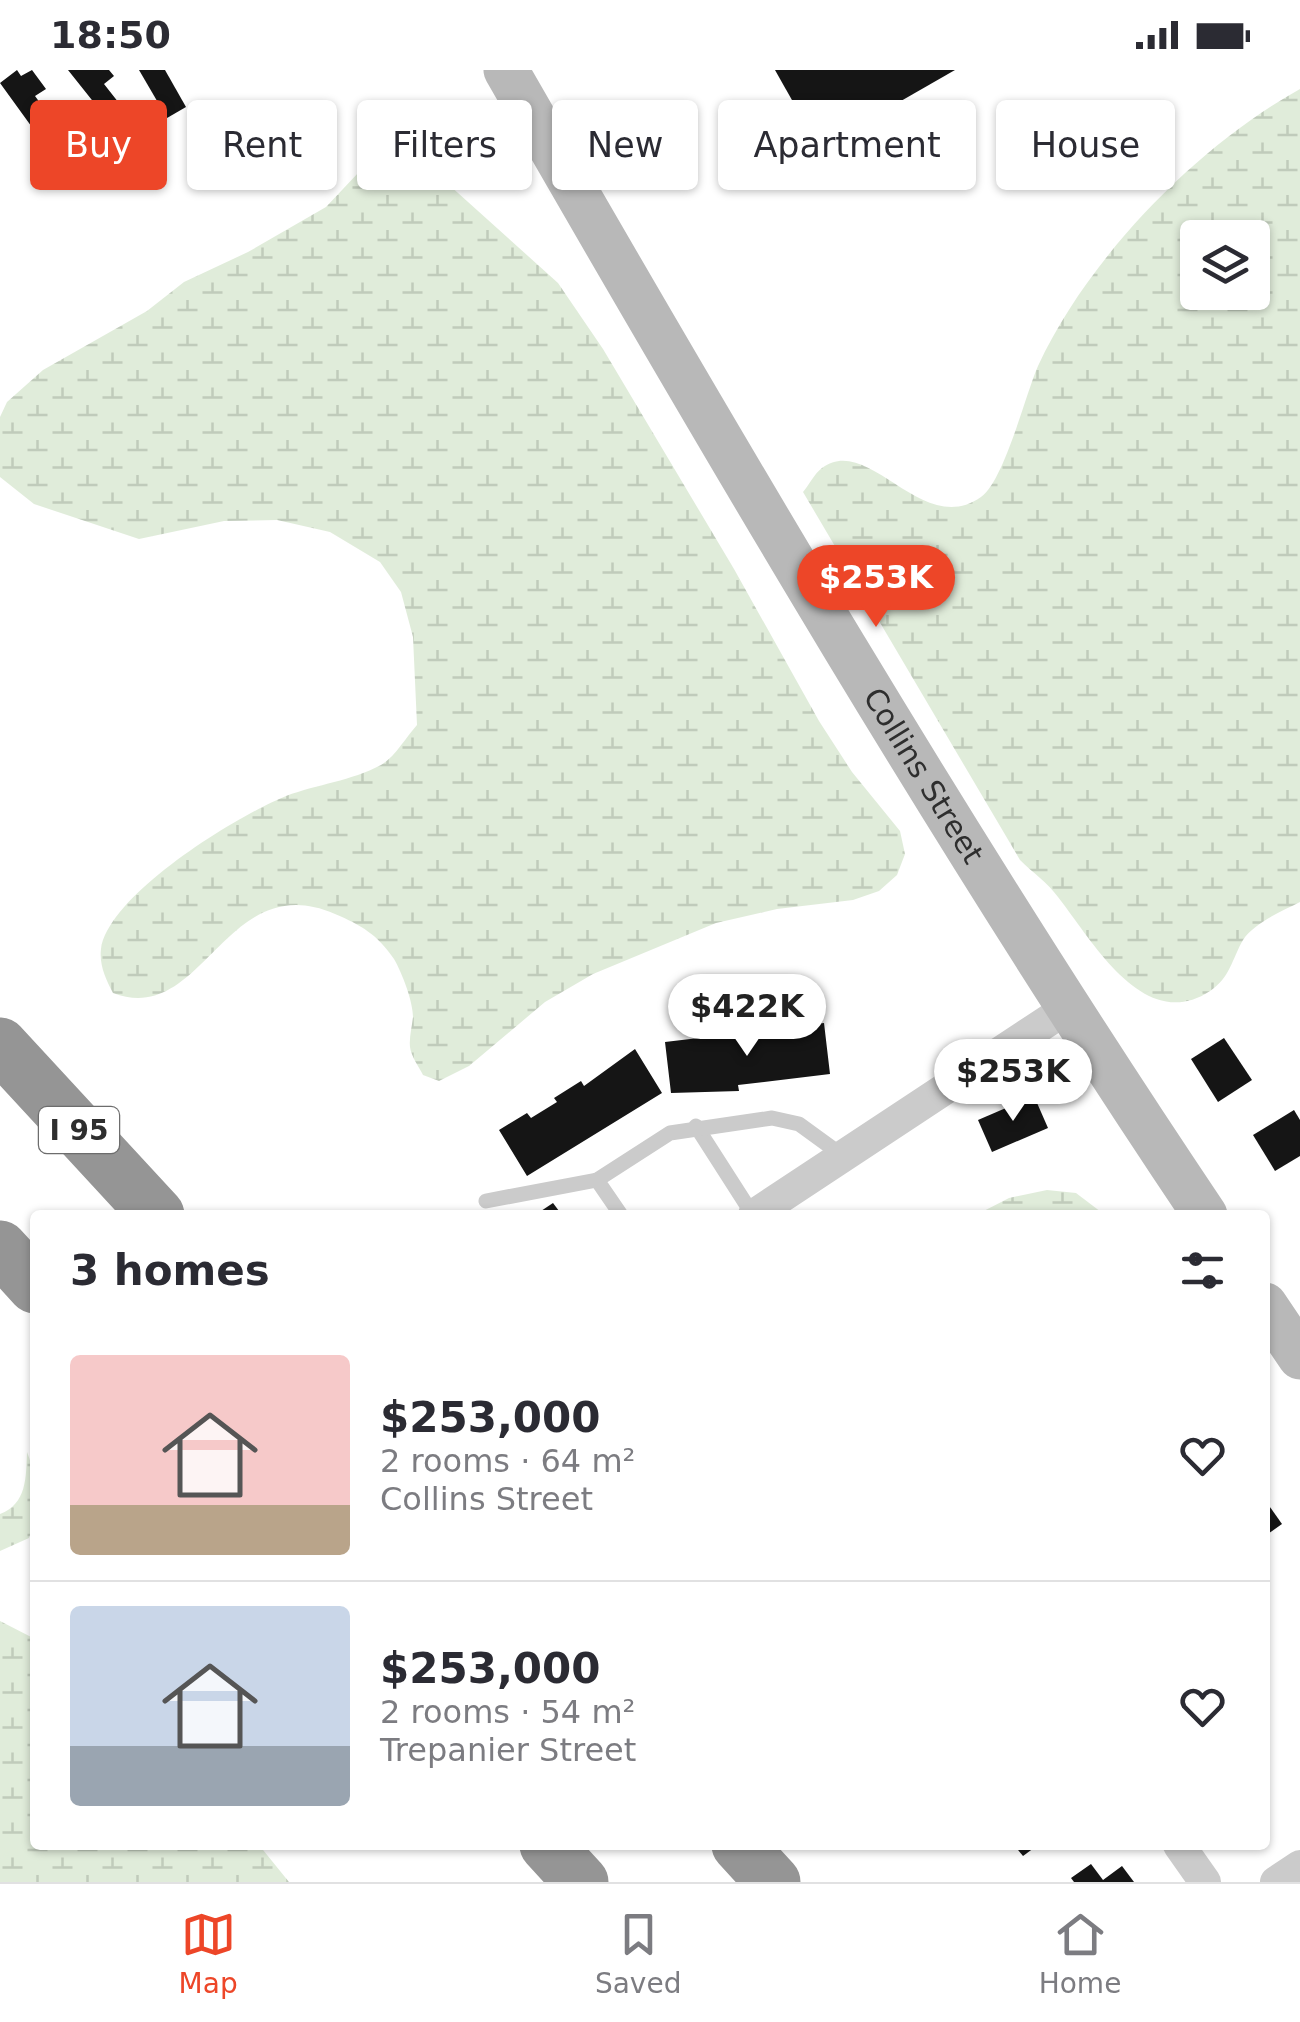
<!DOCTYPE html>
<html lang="en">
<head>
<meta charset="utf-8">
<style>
  body { margin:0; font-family:"DejaVu Sans",sans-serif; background:#f2f2f3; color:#2b2b33; height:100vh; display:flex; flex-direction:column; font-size:38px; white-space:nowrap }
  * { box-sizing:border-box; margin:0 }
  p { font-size:32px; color:#7c7c81 }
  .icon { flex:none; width:55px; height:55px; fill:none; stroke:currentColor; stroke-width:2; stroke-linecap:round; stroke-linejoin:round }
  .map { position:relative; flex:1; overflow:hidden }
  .drawer { position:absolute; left:30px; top:1140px; width:1240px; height:640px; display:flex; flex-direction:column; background:#fff; border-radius:10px; box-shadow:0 2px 8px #0004 }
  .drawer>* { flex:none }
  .hud { position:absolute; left:30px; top:30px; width:1240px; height:90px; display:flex; gap:20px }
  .tools { position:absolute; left:1180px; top:150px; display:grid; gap:20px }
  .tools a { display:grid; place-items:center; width:90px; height:90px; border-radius:10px; background:#fff; box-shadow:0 2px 8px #0004; font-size:50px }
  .price { position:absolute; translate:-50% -85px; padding:0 22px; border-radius:35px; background:#fff; color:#222; font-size:32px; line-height:65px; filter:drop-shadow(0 2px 5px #0008) }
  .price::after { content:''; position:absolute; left:50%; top:60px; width:30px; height:22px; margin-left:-15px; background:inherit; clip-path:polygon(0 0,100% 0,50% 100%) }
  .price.active { background:#ed4628; color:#fff }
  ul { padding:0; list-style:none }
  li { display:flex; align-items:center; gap:30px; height:250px; padding:0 40px }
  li+li { border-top:2px solid #e1e1e2 }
  li span { display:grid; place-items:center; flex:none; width:280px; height:200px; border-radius:10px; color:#555 }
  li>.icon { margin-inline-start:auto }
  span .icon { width:120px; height:120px; fill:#fffc; stroke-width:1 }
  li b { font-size:42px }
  h2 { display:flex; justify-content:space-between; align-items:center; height:120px; padding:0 40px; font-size:42px }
  .chip { padding:0 35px; border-radius:10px; background:#fff; box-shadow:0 2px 8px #0004; font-size:35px; line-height:90px }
  .chip.active { background:#ed4628; color:#fff }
  .status { display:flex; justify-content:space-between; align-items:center; height:70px; padding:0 50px; background:#fff; direction:ltr }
  .status svg { height:28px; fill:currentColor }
  .menu { display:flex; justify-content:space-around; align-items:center; height:140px; border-top:2px solid #e1e1e2; background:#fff; font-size:28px; color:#7c7c81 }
  .menu a { display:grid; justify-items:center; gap:5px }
  .menu .active { color:#ed4628 }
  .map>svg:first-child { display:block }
  .wetland { fill:url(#wetland-marsh); fill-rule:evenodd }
  .building { fill:#151515 }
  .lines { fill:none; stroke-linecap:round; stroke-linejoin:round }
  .lane { stroke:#cbcbcb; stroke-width:15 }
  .street { stroke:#cbcbcb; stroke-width:32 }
  .secondary { stroke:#b8b8b8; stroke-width:45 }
  .highway { stroke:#959595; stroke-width:55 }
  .labels { text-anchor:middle; stroke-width:10; stroke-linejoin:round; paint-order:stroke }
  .shield { fill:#fff; stroke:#6d6d6d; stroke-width:2.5 }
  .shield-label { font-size:28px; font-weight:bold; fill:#2e2e2e }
  .street-label { font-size:30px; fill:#2e2e2e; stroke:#fff }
</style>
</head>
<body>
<div class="status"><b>18:50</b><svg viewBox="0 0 49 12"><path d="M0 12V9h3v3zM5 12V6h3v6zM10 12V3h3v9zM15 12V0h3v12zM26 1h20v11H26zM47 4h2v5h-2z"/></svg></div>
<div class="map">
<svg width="1300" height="1812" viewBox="0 0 1300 1812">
  <defs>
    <pattern id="wetland-marsh" width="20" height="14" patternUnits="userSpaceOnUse" patternTransform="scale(2.5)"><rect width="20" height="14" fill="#e0ecda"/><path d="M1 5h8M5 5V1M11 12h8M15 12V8" fill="none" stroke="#c0cbbb"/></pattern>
  </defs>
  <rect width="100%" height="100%" fill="#fff"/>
  <g class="wetland">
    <path d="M1300,19V832C1282,841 1254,853 1243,870C1232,889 1230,908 1210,921C1144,965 1092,870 1058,827C1048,813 1032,802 1020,790L803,422C809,415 814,404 822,398C869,363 922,469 981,427C1004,411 1025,326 1038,296C1088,188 1196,77 1300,19ZM1198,168H1252V222H1198Z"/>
    <path d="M411,89L438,105L558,213L603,279L734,499L819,651L852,702L900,761L905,784L897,805L879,821L853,830L777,839L716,853L593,904L545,932L469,996L439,1011L423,1005C419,997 411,986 410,977C409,968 412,956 413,947C413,931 402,903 394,889C378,865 361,855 335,844C225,796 204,958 113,923C106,910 99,895 101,879C109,824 237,746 286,726C318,714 351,711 381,695C395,687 406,667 417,655L413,567L401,522L380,492L330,462L277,450L224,451L139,469L34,434L0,407V347L7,332L43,300L147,241L184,212L248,182L326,137L359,102L386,90Z"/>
    <polygon points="1047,1120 1076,1123 1105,1145 976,1145 1009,1128"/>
    <path d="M27,1382C38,1409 39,1442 29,1468L0,1481V1444C27,1434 26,1407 27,1382Z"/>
    <polygon points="0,1551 35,1569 35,1775 259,1775 289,1812 0,1812"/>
  </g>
  <g class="building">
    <polygon points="17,0 21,6 32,0 46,19 35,26 72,77 55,89 0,13"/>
    <polygon points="68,0 109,0 114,6 104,14 126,42 111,54"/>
    <polygon points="139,0 165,0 186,37 167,48"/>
    <polygon points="775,0 955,0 819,78"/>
    <polygon points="824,953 830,1004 738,1015 739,1021 671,1023 665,972"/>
    <polygon points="1224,968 1252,1010 1218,1032 1191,989"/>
    <polygon points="635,979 662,1023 527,1106 499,1060 527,1043 531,1048 557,1032 554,1028 581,1011 584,1016"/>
    <polygon points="1034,1026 1048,1058 992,1082 978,1050"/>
    <polygon points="1294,1040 1300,1050 1300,1086 1275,1101 1253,1065"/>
    <polygon points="553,1133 562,1145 535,1145"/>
    <polygon points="1265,1430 1282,1454 1265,1466"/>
    <polygon points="1014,1775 1038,1775 1023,1786"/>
    <polygon points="1091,1794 1103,1810 1122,1796 1134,1812 1074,1812 1071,1808"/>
  </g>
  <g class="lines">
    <g class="lane">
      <polyline points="696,1056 753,1145"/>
      <polyline points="486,1131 597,1110"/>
      <polyline points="621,1145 597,1110 670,1063 772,1048 799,1054 843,1086"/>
    </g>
    <g class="street">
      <polyline points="754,1145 1066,939"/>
      <polyline points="1179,1775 1205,1812"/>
      <polyline points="1276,1812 1300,1796"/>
    </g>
    <g class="secondary">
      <path id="s1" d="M506,0C729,388 955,773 1205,1145"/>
      <polyline points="1265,1235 1300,1287"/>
    </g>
    <g class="highway">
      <polyline points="0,975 157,1145"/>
      <polyline points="0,1178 35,1216"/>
      <polyline points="547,1775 581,1812"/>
      <polyline points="739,1775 773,1812"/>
    </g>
  </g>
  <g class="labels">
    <rect class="shield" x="39" y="1037" width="80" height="46" rx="8"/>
    <g class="shield-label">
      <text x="79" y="1070">I 95</text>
    </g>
    <g class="street-label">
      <text dy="10" stroke="none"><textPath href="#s1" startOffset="820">Collins Street</textPath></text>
    </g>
  </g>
</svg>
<div class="tools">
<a><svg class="icon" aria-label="layers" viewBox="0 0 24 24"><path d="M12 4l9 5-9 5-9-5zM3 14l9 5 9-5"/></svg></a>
</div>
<b class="price active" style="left:876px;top:560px">$253K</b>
<b class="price" style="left:747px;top:989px">$422K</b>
<b class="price" style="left:1013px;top:1054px">$253K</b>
<div class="hud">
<a class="chip active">Buy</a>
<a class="chip">Rent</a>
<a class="chip">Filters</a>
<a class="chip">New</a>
<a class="chip">Apartment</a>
<a class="chip">House</a>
</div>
<section class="drawer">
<h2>3 homes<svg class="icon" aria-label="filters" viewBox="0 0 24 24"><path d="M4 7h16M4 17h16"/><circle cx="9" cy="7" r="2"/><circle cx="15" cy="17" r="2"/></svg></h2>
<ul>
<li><span style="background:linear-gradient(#f6c9c9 75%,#b9a48a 0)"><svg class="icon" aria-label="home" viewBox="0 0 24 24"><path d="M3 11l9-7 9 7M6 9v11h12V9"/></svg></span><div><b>$253,000</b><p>2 rooms · 64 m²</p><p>Collins Street</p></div><svg class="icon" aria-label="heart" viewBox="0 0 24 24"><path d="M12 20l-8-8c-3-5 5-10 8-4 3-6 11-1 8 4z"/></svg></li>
<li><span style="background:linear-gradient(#c9d6e8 70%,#9aa5b1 0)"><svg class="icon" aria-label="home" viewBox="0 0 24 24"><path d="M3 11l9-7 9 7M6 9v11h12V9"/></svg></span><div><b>$253,000</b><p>2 rooms · 54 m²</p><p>Trepanier Street</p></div><svg class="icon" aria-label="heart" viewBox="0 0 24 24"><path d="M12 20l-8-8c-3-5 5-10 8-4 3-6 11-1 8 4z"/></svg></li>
</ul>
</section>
</div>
<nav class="menu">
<a class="active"><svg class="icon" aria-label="map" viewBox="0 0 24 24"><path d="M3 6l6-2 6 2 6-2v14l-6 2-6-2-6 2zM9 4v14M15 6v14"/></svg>Map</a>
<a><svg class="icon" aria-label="saved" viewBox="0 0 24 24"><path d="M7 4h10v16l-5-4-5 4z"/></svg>Saved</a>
<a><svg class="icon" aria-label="home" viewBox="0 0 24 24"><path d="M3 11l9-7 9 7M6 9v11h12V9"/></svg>Home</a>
</nav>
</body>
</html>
